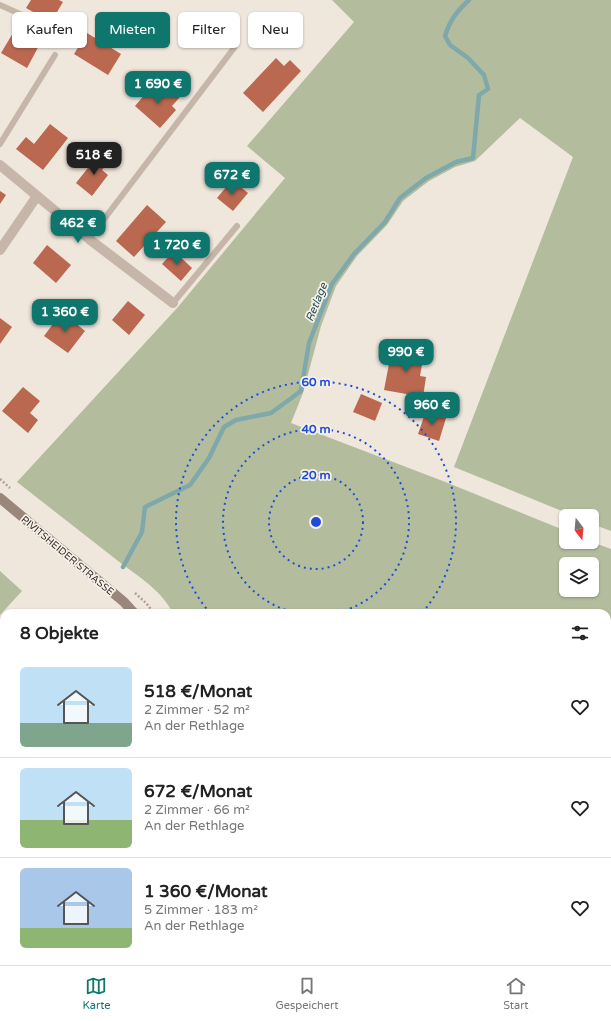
<!DOCTYPE html>
<html lang="de">
<head>
<meta charset="utf-8">
<style>
  body { margin:0; font-family:"Varela Round",sans-serif; background:#f2f2f2; color:#222; height:100vh; display:flex; flex-direction:column; font-size:15px; white-space:nowrap }
  * { box-sizing:border-box; margin:0 }
  p { font-size:13px; color:#767676 }
  .icon { flex:none; width:22px; height:22px; fill:none; stroke:currentColor; stroke-width:2; stroke-linecap:round; stroke-linejoin:round }
  .map { position:relative; flex:1; overflow:hidden }
  .panel { position:absolute; left:0px; top:609px; width:611px; height:356px; display:flex; flex-direction:column; background:#fff; border-radius:12px 12px 0 0; box-shadow:0 1px 3px #0004 }
  .panel>* { flex:none }
  .guide { position:absolute; left:12px; top:12px; width:400px; height:36px; display:flex; gap:8px }
  .needle { width:26px; rotate:164deg }
  .controls { position:absolute; left:559px; top:509px; display:grid; gap:8px }
  .controls a { display:grid; place-items:center; width:40px; height:40px; border-radius:6px; background:#fff; box-shadow:0 1px 3px #0004; font-size:20px }
  .price { position:absolute; translate:-50% -34px; padding:0 9px; border-radius:8px; background:#0f766e; color:#fff; font-size:13px; line-height:26px; filter:drop-shadow(0 1px 2px #0008) }
  .price::after { content:''; position:absolute; left:50%; top:24px; width:12px; height:9px; margin-left:-6px; background:inherit; clip-path:polygon(0 0,100% 0,50% 100%) }
  .price.on { background:#222; color:#fff }
  ul { padding:0; list-style:none }
  li { display:flex; align-items:center; gap:12px; height:100px; padding:0 20px }
  li+li { border-top:1px solid #e0e0e0 }
  li span { display:grid; place-items:center; flex:none; width:112px; height:80px; border-radius:6px; color:#555 }
  li>.icon { margin-inline-start:auto }
  span .icon { width:48px; height:48px; fill:#fffc; stroke-width:1 }
  li b { font-size:17px }
  h2 { display:flex; justify-content:space-between; align-items:center; height:48px; padding:0 20px; font-size:17px }
  .pill { padding:0 14px; border-radius:6px; background:#fff; box-shadow:0 1px 3px #0004; font-size:14px; line-height:36px }
  .pill.on { background:#0f766e; color:#fff }
  .tabs { display:flex; justify-content:space-around; align-items:center; height:56px; border-top:1px solid #e0e0e0; background:#fff; font-size:11px; color:#767676 }
  .tabs a { display:grid; justify-items:center; gap:2px }
  .tabs .on { color:#0f766e }
  .map>svg:first-child { display:block }
  .green { fill:#b3bd9e; fill-rule:evenodd }
  .lines { fill:none; stroke-linecap:round; stroke-linejoin:round }
  .stream { stroke:#7ea8aa; stroke-width:4.5 }
  .building { fill:#ba6850 }
  .path { stroke:#b2a094; stroke-width:2.5; stroke-dasharray:2 2; stroke-linecap:butt }
  .service { stroke:#c6b6aa; stroke-width:6 }
  .minor { stroke:#c6b6aa; stroke-width:10 }
  .secondary { stroke:#9a867b; stroke-width:10 }
  .ring { fill:none; stroke:#1d4ed8; stroke-width:2; stroke-dasharray:2 4 }
  .labels { text-anchor:middle; stroke-width:3.5; stroke-linejoin:round; paint-order:stroke }
  .street-label { font-size:10px; fill:#342c28; stroke:#f7f0e8 }
  .water-label { font-size:11px; font-style:italic; fill:#224f52; stroke:#f7f0e8 }
  .centre { fill:#1d4ed8; stroke:#f7f0e8; stroke-width:2 }
  .ring-label { font-size:12px; text-anchor:middle; font-weight:bold; fill:#1d4ed8; stroke:#f7f0e8; stroke-width:3.5; stroke-linejoin:round; paint-order:stroke }
</style>
</head>
<body>
<div class="map">
<svg width="611" height="965" viewBox="0 0 611 965">
  <rect width="100%" height="100%" fill="#efe6dc"/>
  <g class="green">
    <path d="M332,0H611V531L592,524V516H574L454,467L573,157L520,118L475,161L455,167L429,181L403,201L387,225L357,256L336,286L321,326L303,393L291,423L448,483L566,531V542H592L611,549V792L607,790V613H173C160,588 134,574 113,557C81,532 49,507 17,482L178,307L285,178L247,146L354,22ZM566,564H592V590H566Z"/>
    <polygon points="0,571 22,591 0,615"/>
    <polygon points="0,708 4,716 4,785 0,788"/>
    <polygon points="607,801 611,803 611,965 528,965 520,961 607,961"/>
    <polygon points="4,911 4,961 100,961 103,965 0,965 0,914"/>
  </g>
  <g class="lines">
    <g class="stream">
      <path d="M123,567L142,532L145,507L190,485L209,458L224,427L236,420L271,413L301,391L309,343L332,284L354,254L385,222L400,198L426,178L456,162L473,158L479,95L488,89L484,75L468,58L450,45L445,36C450,20 457,11 469,0"/>
      <polyline points="138,961 141,965"/>
    </g>
  </g>
  <g class="building">
    <polygon points="31,0 59,0 63,2 51,22 26,8"/>
    <polygon points="16,28 41,42 27,68 1,53"/>
    <polygon points="87,33 121,54 108,75 74,54"/>
    <polygon points="276,58 284,66 290,60 301,71 263,112 243,93"/>
    <polygon points="152,86 161,94 167,86 180,97 172,106 176,110 160,128 135,106"/>
    <polygon points="50,124 68,138 43,170 16,149 26,137 34,144"/>
    <polygon points="99,154 109,161 102,170 108,175 92,196 76,183"/>
    <polygon points="232,180 248,193 233,211 217,198"/>
    <polygon points="0,191 6,195 0,204"/>
    <polygon points="147,205 166,222 134,257 116,241"/>
    <polygon points="47,245 71,265 56,283 33,263"/>
    <polygon points="174,251 192,268 181,281 162,264"/>
    <polygon points="128,301 145,315 129,335 112,320"/>
    <polygon points="62,312 85,331 68,353 44,336"/>
    <polygon points="0,318 12,327 0,344"/>
    <polygon points="392,348 424,353 420,376 426,377 423,397 384,390"/>
    <polygon points="23,387 40,401 30,413 38,420 28,433 2,411"/>
    <polygon points="361,394 382,403 375,421 353,412"/>
    <polygon points="426,411 446,418 439,441 418,434"/>
  </g>
  <g class="lines">
    <g class="path">
      <polyline points="0,479 10,488"/>
      <polyline points="135,593 146,603 154,613"/>
      <polyline points="607,796 611,798"/>
    </g>
    <g class="service">
      <polyline points="0,5 42,24"/>
      <polyline points="0,144 55,55"/>
      <polyline points="89,239 234,48"/>
      <polyline points="173,303 237,226"/>
    </g>
    <g class="minor">
      <polyline points="0,165 89,239 173,303"/>
      <polyline points="0,250 37,196"/>
    </g>
    <g class="secondary">
      <polyline points="0,498 124,602 134,613"/>
      <polyline points="236,961 238,965"/>
    </g>
  </g>
  <g class="ring">
    <circle cx="316" cy="522" r="47"/>
    <path d="M297 613A93 93 0 1 1 335 613"/>
    <path d="M210 613A140 140 0 1 1 422 613"/>
  </g>
  <g class="labels">
    <g class="street-label">
      <text transform="translate(68 555) rotate(40)" y="4">PIVITSHEIDER STRASSE</text>
    </g>
    <g class="water-label">
      <text transform="translate(316 302) rotate(-68)" y="4">Retlage</text>
    </g>
  </g>
  <circle cx="316" cy="522" r="6" class="centre"/>
  <g class="ring-label">
    <text x="316" y="386">60 m</text>
    <text x="316" y="433">40 m</text>
    <text x="316" y="479">20 m</text>
  </g>
</svg>
<div class="controls">
<a><svg class="needle" viewBox="-14 -14 28 28"><path d="M0-13l5 13h-10z" fill="#e53935"/><path d="M0 13l5-13h-10z" fill="#767676"/></svg></a>
<a><svg class="icon" aria-label="layers" viewBox="0 0 24 24"><path d="M12 4l9 5-9 5-9-5zM3 14l9 5 9-5"/></svg></a>
</div>
<b class="price" style="left:158px;top:105px">1 690 €</b>
<b class="price on" style="left:94px;top:176px">518 €</b>
<b class="price" style="left:232px;top:196px">672 €</b>
<b class="price" style="left:78px;top:244px">462 €</b>
<b class="price" style="left:177px;top:266px">1 720 €</b>
<b class="price" style="left:65px;top:333px">1 360 €</b>
<b class="price" style="left:406px;top:373px">990 €</b>
<b class="price" style="left:432px;top:426px">960 €</b>
<div class="guide">
<a class="pill">Kaufen</a>
<a class="pill on">Mieten</a>
<a class="pill">Filter</a>
<a class="pill">Neu</a>
</div>
<section class="panel">
<h2>8 Objekte<svg class="icon" aria-label="filters" viewBox="0 0 24 24"><path d="M4 7h16M4 17h16"/><circle cx="9" cy="7" r="2"/><circle cx="15" cy="17" r="2"/></svg></h2>
<ul>
<li><span style="background:linear-gradient(#bfe0f5 70%,#7fa58c 0)"><svg class="icon" aria-label="home" viewBox="0 0 24 24"><path d="M3 11l9-7 9 7M6 9v11h12V9"/></svg></span><div><b>518 €/Monat</b><p>2 Zimmer · 52 m²</p><p>An der Rethlage</p></div><svg class="icon" aria-label="heart" viewBox="0 0 24 24"><path d="M12 20l-8-8c-3-5 5-10 8-4 3-6 11-1 8 4z"/></svg></li>
<li><span style="background:linear-gradient(#bfe0f5 65%,#8fb573 0)"><svg class="icon" aria-label="home" viewBox="0 0 24 24"><path d="M3 11l9-7 9 7M6 9v11h12V9"/></svg></span><div><b>672 €/Monat</b><p>2 Zimmer · 66 m²</p><p>An der Rethlage</p></div><svg class="icon" aria-label="heart" viewBox="0 0 24 24"><path d="M12 20l-8-8c-3-5 5-10 8-4 3-6 11-1 8 4z"/></svg></li>
<li><span style="background:linear-gradient(#a9c7e8 75%,#8fb573 0)"><svg class="icon" aria-label="home" viewBox="0 0 24 24"><path d="M3 11l9-7 9 7M6 9v11h12V9"/></svg></span><div><b>1 360 €/Monat</b><p>5 Zimmer · 183 m²</p><p>An der Rethlage</p></div><svg class="icon" aria-label="heart" viewBox="0 0 24 24"><path d="M12 20l-8-8c-3-5 5-10 8-4 3-6 11-1 8 4z"/></svg></li>
</ul>
</section>
</div>
<nav class="tabs">
<a class="on"><svg class="icon" aria-label="map" viewBox="0 0 24 24"><path d="M3 6l6-2 6 2 6-2v14l-6 2-6-2-6 2zM9 4v14M15 6v14"/></svg>Karte</a>
<a><svg class="icon" aria-label="saved" viewBox="0 0 24 24"><path d="M7 4h10v16l-5-4-5 4z"/></svg>Gespeichert</a>
<a><svg class="icon" aria-label="home" viewBox="0 0 24 24"><path d="M3 11l9-7 9 7M6 9v11h12V9"/></svg>Start</a>
</nav>
</body>
</html>
